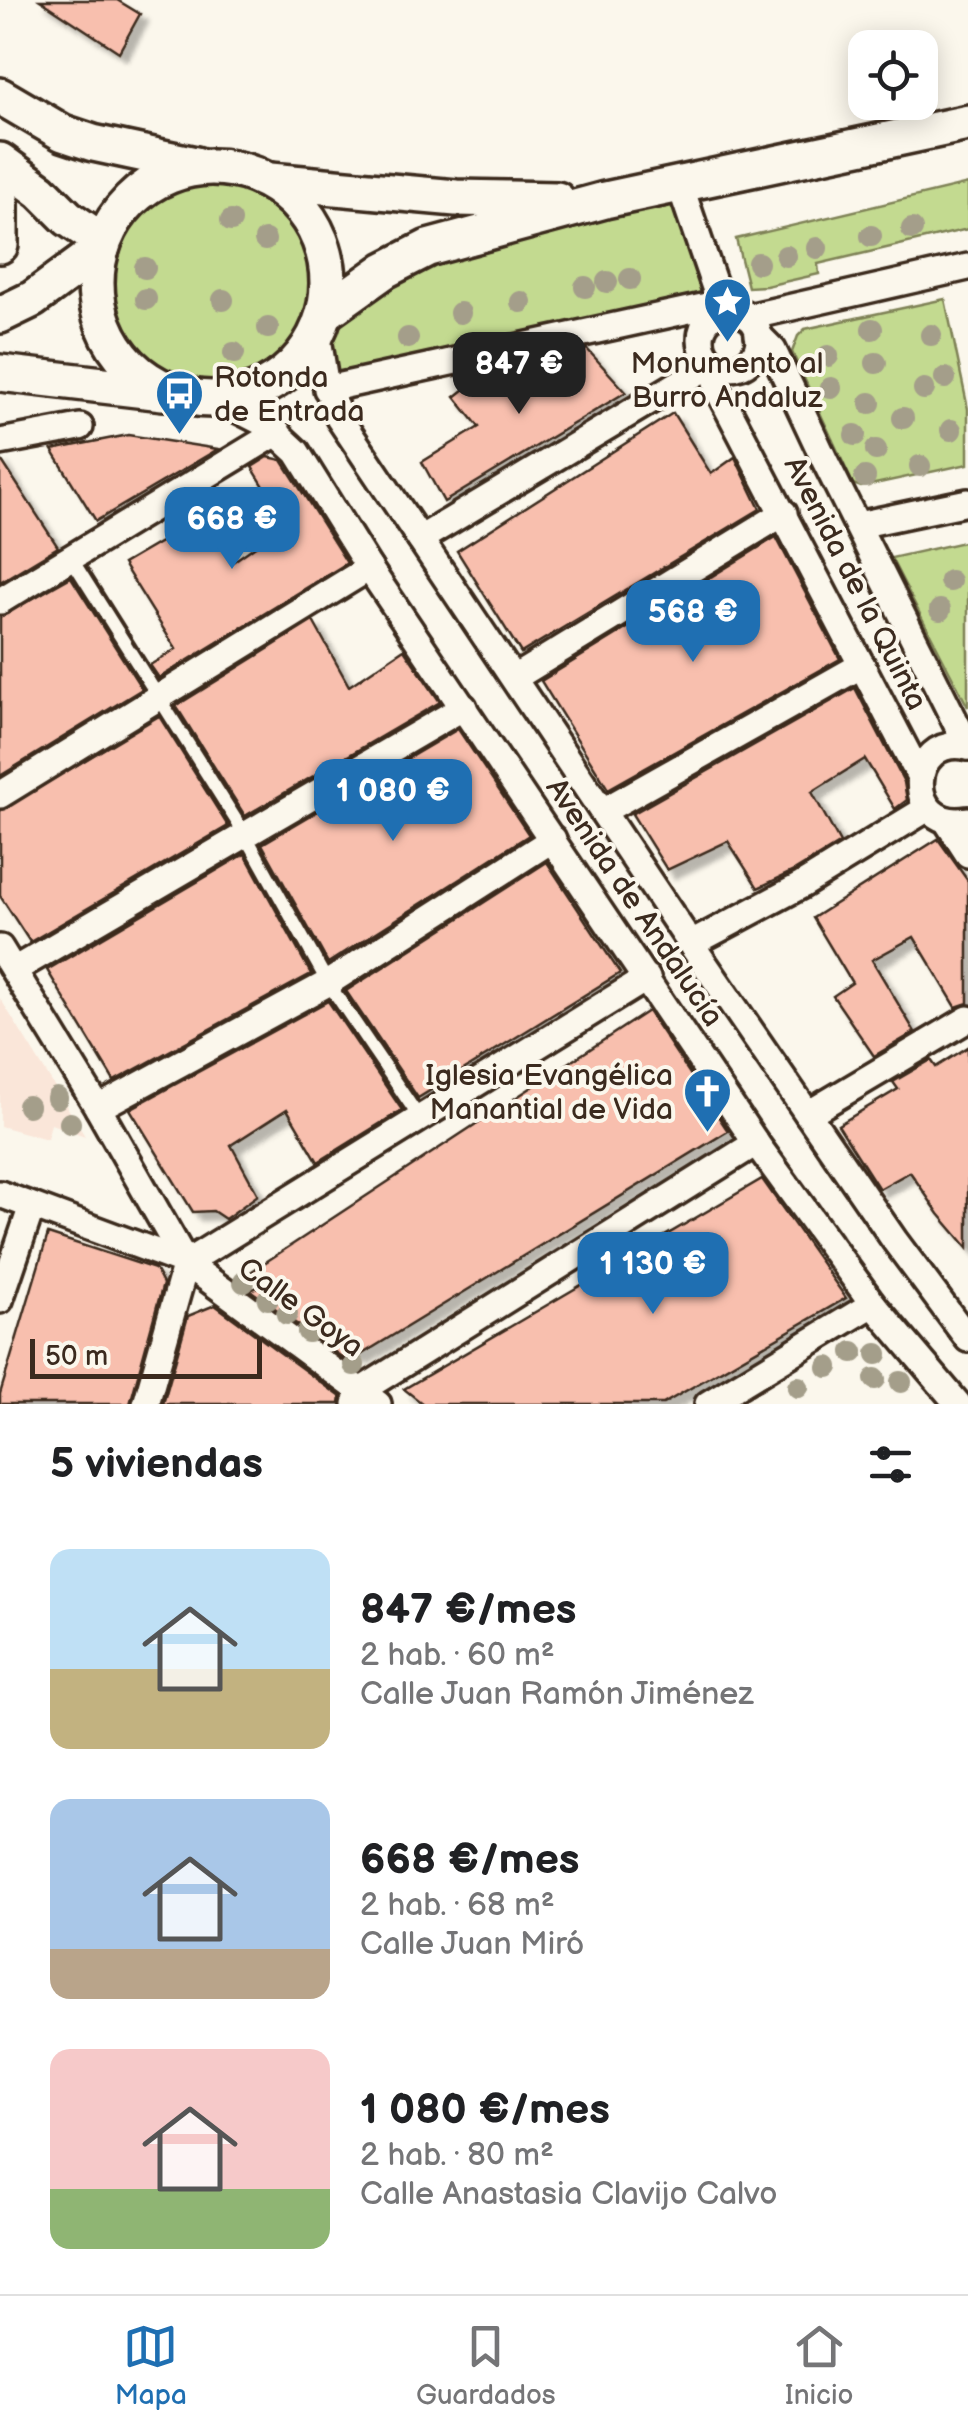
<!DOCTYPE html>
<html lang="es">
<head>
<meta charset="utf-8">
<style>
  body { margin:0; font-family:"Balsamiq Sans",sans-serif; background:#f2f2f2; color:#202124; height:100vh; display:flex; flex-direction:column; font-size:38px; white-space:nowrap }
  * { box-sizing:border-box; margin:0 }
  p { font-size:32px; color:#757577 }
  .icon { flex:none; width:55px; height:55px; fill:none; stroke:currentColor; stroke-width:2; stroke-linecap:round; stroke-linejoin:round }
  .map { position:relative; height:1404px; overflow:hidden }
  .drawer { display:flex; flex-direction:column; background:#fff; flex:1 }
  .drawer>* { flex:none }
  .fabs { position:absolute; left:848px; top:30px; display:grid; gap:20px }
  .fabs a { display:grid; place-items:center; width:90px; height:90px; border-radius:20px; background:#fff; box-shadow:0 5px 25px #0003; font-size:50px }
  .scale { position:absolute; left:30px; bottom:25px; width:232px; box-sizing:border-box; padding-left:10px; border:5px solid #3b2a1e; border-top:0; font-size:28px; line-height:35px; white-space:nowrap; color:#3b2a1e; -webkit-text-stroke:8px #fbf7ec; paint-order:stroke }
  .price { position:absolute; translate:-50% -85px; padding:0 22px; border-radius:20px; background:#1f6fb2; color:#fff; font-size:32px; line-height:65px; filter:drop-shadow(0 2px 5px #0008) }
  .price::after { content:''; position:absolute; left:50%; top:60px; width:30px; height:22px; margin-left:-15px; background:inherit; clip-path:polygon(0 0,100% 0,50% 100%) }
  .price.on { background:#222; color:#fff }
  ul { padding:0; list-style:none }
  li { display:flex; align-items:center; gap:30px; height:250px; padding:0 50px }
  li span { display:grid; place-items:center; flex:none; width:280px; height:200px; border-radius:20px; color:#555 }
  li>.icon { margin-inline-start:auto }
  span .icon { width:120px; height:120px; fill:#fffc; stroke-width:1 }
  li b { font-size:42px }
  h2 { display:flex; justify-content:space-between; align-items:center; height:120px; padding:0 50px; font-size:42px }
  .tab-bar { display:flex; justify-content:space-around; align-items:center; height:140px; border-top:2px solid #e0e0e0; background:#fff; font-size:28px; color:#757577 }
  .tab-bar a { display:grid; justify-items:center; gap:5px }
  .tab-bar .on { color:#1f6fb2 }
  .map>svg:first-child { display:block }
  .built { fill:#fae6d9 }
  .green { fill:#c3da90; stroke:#7f8257; stroke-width:2.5 }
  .building { fill:#f8bfae; stroke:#3b2a1e; stroke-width:2.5; filter:url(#shadow) }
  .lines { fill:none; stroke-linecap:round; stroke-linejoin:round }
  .lane-casing { stroke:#3b2a1e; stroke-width:20 }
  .street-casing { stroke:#3b2a1e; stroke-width:32 }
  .secondary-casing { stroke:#3b2a1e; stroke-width:42 }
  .lane { stroke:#fbf7ec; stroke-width:12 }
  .street { stroke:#fbf7ec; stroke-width:25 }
  .secondary { stroke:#fbf7ec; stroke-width:35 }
  .tree { fill:#a49e8a }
  .labels { text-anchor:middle; stroke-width:8; stroke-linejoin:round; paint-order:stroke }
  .poi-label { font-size:30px; fill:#3b2a1e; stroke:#fbf7ec }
  .street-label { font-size:30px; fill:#3b2a1e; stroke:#fbf7ec }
</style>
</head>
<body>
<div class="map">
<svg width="968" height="1404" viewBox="0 0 968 1404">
  <defs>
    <filter id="shadow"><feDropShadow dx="8" dy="8" stdDeviation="2.5" flood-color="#0004"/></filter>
  </defs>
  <rect width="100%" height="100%" fill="#fbf7ec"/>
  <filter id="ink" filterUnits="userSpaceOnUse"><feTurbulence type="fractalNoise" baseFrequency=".01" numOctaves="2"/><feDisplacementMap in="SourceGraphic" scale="20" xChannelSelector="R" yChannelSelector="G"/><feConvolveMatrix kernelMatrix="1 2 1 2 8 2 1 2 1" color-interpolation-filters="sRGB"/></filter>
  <g filter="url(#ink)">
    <polygon class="built" points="0,998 85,1136 51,1124 47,1139 0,1126"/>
    <g class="green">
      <circle cx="213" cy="283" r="108"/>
      <polygon points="968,184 968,229 818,264 819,274 766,286 748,287 736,239"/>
      <polygon points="680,185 721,303 327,389 326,312 385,270"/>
      <polygon points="945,299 968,409 968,464 861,487 853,484 792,352 798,336 805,329"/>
      <polygon points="968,541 968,707 891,558"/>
    </g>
    <g class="building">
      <polygon points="40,0 117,0 140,14 119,52"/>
      <polygon points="587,349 626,392 444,502 422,462 479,427 455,397 489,370 501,378 534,360 547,374"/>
      <polygon points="673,413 711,474 735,457 760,509 521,653 457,551"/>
      <polygon points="128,435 218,449 96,521 52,450"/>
      <polygon points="268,457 282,460 347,563 159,678 150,665 176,649 123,564 207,515 234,561 287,524 252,467"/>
      <polygon points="0,458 58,547 0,582"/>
      <polygon points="776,537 840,659 608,789 541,681"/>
      <polygon points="71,577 142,689 0,776 0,617"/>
      <polygon points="313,621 349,686 404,649 440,702 245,816 176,706"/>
      <polygon points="855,688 904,782 907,800 895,809 865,759 812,792 840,843 794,871 758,888 728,841 667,870 632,814"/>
      <polygon points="159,716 228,826 30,942 0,896 0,811"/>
      <polygon points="458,729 529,835 328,963 262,844"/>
      <polygon points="938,839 968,881 968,1003 956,1007 914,937 872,960 915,1032 874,1056 833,996 852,983 813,918"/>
      <polygon points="245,854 311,974 114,1081 47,970"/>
      <polygon points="547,862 620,973 418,1098 346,991"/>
      <polygon points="328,1001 402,1110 318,1162 287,1109 231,1145 258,1195 225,1219 213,1211 193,1212 130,1109"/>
      <polygon points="648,1011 728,1131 359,1356 350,1350 347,1361 250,1290 268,1283 252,1271"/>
      <polygon points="968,1047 968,1248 939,1214 910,1172 879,1189 838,1125 898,1089 893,1082 931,1060 936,1067"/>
      <polygon points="762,1179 846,1298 663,1404 423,1404 404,1389"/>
      <polygon points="48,1234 155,1269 163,1284 130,1404 0,1404 0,1394"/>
      <polygon points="215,1305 341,1397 340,1404 163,1404 188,1316"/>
    </g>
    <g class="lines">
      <defs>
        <polyline id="lane" points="71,558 246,836 328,983 421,1120"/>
        <g id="street">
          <polyline points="680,185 723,311"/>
          <circle cx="730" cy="339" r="29"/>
          <polyline points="748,317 968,267"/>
          <polyline points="317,332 325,381 339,418 691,944 895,1241 968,1339"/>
          <polyline points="758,335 773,350 825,461 968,747"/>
          <polyline points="327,389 721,303"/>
          <polyline points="219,400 268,425 297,452 369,568 756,1143 873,1304 958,1404"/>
          <polyline points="0,442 80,427"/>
          <polyline points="858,525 968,502"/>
          <polyline points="420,539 713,363 717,388 920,777"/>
          <polyline points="0,601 278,432"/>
          <polyline points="514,678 784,513"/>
          <path d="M968,747C906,733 903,832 968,820"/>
          <polyline points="0,795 369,568"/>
          <polyline points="603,811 862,665"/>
          <polyline points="946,820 968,854"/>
          <polyline points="691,944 802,885 928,808"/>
          <polyline points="0,948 98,1108 186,1263"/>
          <polyline points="14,970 464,707"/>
          <polyline points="98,1108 328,983 553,839"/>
          <polyline points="808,1114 968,1019"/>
          <polyline points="0,1194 186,1263 378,1404"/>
          <polyline points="0,1300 32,1206"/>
          <polyline points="146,1404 186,1263 647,978"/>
          <polyline points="356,1404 360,1391 756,1143"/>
          <polyline points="708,1404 873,1304"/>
        </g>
        <g id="secondary">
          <polyline points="0,96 63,133 93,143 196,165"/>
          <polyline points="0,161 41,191 68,218 103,242"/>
          <circle cx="212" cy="283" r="116"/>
          <polyline points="270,181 456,198 557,200"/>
          <polyline points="0,182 0,245"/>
          <polyline points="326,312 385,270 428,248 605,200 968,123"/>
          <polyline points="0,315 33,299 101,249"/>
          <polyline points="0,373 163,392"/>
        </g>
      </defs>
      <use href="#lane" class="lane-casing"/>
      <use href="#street" class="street-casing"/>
      <use href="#secondary" class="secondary-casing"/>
      <use href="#lane" class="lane"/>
      <use href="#street" class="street"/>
      <use href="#secondary" class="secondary"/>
    </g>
    <g class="tree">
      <circle cx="231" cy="221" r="11"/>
      <circle cx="912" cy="229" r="11"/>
      <circle cx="871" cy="236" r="11"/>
      <circle cx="265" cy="240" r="11"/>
      <circle cx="817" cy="248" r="11"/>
      <circle cx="786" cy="256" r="11"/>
      <circle cx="758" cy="263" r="11"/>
      <circle cx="145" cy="268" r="11"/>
      <circle cx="630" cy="279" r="11"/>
      <circle cx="607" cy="282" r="11"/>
      <circle cx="585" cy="287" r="11"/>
      <circle cx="146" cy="299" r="11"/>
      <circle cx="223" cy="300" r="11"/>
      <circle cx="521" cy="302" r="11"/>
      <circle cx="460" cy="313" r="11"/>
      <circle cx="268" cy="328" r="11"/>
      <circle cx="872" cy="329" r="11"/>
      <circle cx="931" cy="335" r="11"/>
      <circle cx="408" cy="338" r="11"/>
      <circle cx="234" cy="353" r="11"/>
      <circle cx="828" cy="356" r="11"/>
      <circle cx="876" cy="363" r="11"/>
      <circle cx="945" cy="378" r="11"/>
      <circle cx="831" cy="388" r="11"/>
      <circle cx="924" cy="389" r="11"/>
      <circle cx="870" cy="403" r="11"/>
      <circle cx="903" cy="418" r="11"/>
      <circle cx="951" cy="430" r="11"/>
      <circle cx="855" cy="435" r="11"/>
      <circle cx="876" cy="450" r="11"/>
      <circle cx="920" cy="466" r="11"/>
      <circle cx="865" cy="477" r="11"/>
      <circle cx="950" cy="581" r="11"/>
      <circle cx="940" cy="610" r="11"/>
      <circle cx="57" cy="1098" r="11"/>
      <circle cx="28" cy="1106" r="11"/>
      <circle cx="70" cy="1123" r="11"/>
      <circle cx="244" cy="1282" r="11"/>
      <circle cx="268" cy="1299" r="11"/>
      <circle cx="287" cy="1314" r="11"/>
      <circle cx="308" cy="1332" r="11"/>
      <circle cx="853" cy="1352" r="11"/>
      <circle cx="877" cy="1354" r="11"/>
      <circle cx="354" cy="1365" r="11"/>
      <circle cx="828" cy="1367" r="11"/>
      <circle cx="875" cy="1379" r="11"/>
      <circle cx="901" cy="1382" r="11"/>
      <circle cx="798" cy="1387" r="11"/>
    </g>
  </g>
  <defs>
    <symbol id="sight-pin" viewBox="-11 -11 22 30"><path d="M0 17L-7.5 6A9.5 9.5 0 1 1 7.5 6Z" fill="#1f6fb2" stroke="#fbf7ec"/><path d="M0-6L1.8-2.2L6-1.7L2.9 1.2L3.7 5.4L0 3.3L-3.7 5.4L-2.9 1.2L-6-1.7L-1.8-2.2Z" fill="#fff"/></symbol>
    <symbol id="bus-pin" viewBox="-11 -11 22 30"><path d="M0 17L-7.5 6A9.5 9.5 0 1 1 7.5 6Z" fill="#1f6fb2" stroke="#fbf7ec"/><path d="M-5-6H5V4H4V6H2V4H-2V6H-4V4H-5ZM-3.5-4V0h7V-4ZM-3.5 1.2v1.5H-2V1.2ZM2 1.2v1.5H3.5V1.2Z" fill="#fff"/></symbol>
    <symbol id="church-pin" viewBox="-11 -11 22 30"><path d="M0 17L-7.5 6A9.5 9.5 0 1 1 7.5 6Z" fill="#1f6fb2" stroke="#fbf7ec"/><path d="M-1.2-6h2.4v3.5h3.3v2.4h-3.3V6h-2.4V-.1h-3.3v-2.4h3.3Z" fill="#fff"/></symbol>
  </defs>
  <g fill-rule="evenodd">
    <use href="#sight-pin" x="700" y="274" width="55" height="75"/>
    <use href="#bus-pin" x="152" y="366" width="55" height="75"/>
    <use href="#church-pin" x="680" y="1064" width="55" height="75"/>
  </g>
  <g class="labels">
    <g class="poi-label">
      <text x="727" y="373">Monumento al<tspan x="727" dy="34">Burro Andaluz</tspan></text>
      <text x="214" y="387" text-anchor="start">Rotonda<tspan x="214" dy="34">de Entrada</tspan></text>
      <text x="673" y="1085" text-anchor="end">Iglesia Evangélica<tspan x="673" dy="34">Manantial de Vida</tspan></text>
    </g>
    <g class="street-label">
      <text transform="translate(856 583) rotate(63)" y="10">Avenida de la Quinta</text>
      <text transform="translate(635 902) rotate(56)" y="10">Avenida de Andalucía</text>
      <text transform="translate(301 1307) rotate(36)" y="10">Calle Goya</text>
    </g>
  </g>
</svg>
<div class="fabs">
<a><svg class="icon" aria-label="locate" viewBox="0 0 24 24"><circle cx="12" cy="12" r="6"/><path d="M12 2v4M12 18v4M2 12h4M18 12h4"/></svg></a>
</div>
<div class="scale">50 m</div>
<b class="price on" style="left:519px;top:417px">847 €</b>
<b class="price" style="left:232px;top:572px">668 €</b>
<b class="price" style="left:693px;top:665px">568 €</b>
<b class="price" style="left:393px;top:844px">1 080 €</b>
<b class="price" style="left:653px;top:1317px">1 130 €</b>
</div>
<section class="drawer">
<h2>5 viviendas<svg class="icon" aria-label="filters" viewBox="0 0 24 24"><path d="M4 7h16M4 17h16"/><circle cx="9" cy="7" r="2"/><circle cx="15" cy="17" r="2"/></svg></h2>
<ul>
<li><span style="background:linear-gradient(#bfe0f5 60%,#c2b280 0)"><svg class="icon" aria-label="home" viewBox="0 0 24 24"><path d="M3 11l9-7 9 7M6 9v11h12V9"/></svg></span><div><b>847 €/mes</b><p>2 hab. · 60 m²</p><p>Calle Juan Ramón Jiménez</p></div></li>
<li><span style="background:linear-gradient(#a9c7e8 75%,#b9a48a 0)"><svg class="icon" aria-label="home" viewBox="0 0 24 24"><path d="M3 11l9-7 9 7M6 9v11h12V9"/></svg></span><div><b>668 €/mes</b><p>2 hab. · 68 m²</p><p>Calle Juan Miró</p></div></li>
<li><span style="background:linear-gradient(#f6c9c9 70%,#8fb573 0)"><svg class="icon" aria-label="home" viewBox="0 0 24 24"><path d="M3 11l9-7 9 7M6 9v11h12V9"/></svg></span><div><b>1 080 €/mes</b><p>2 hab. · 80 m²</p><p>Calle Anastasia Clavijo Calvo</p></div></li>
</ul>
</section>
<nav class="tab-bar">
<a class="on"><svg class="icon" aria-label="map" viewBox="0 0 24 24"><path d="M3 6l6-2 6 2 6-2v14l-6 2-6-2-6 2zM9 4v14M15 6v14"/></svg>Mapa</a>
<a><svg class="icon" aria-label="saved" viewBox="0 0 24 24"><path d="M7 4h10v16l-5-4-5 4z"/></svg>Guardados</a>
<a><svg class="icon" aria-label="home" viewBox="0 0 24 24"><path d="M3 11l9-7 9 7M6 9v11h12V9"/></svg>Inicio</a>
</nav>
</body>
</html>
